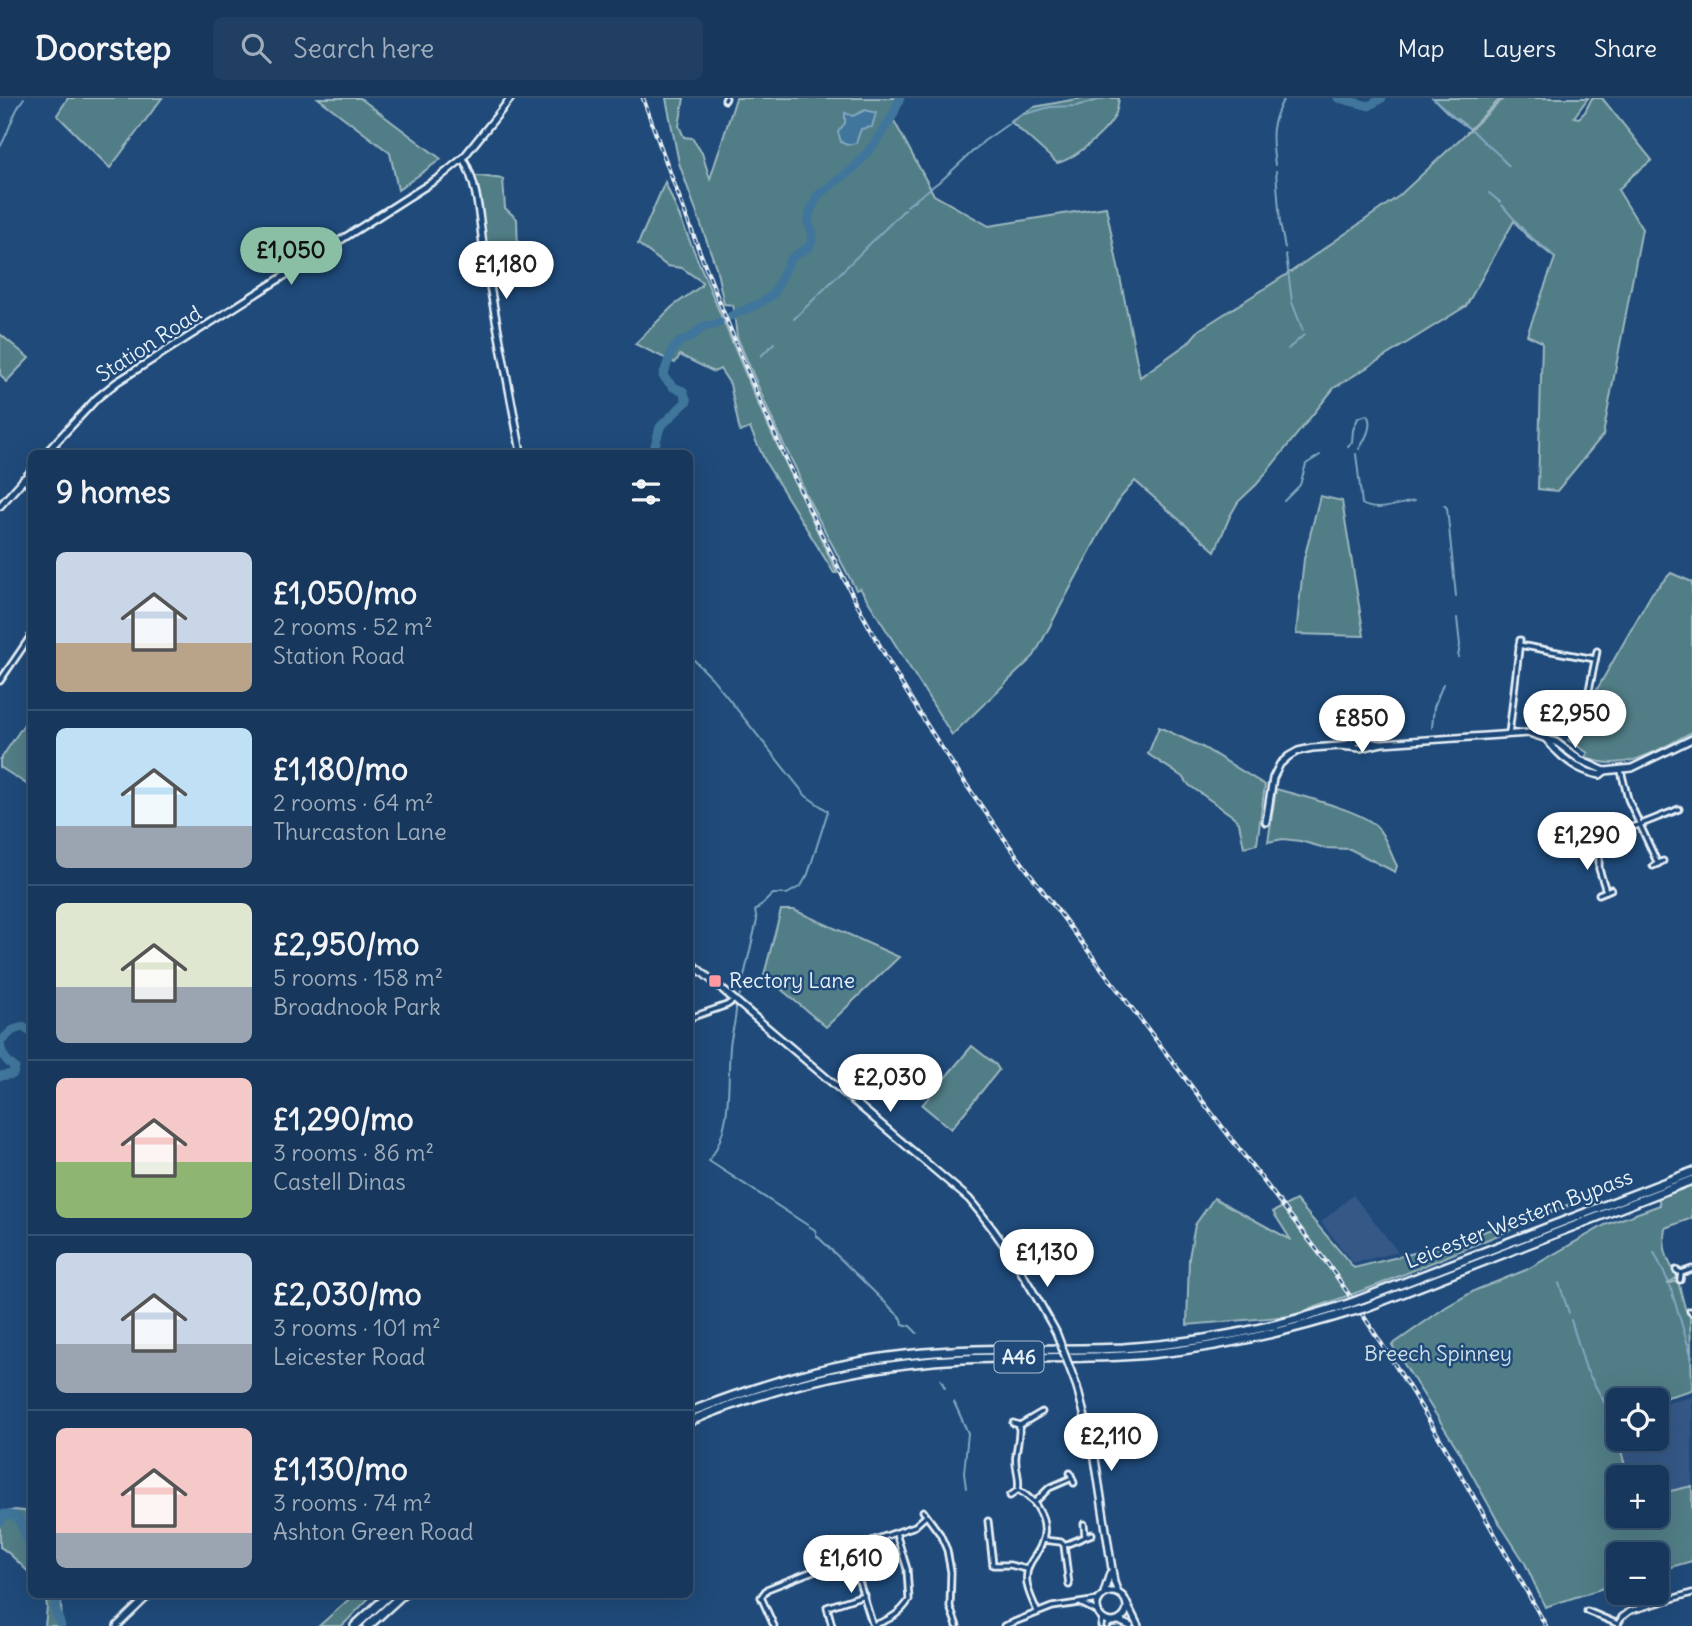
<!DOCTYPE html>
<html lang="en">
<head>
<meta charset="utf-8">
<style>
  body { margin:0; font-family:Delius,sans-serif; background:#203f62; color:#f1f3f6; height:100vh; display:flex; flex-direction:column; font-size:26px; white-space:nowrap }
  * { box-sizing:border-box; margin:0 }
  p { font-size:23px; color:#9eacbb }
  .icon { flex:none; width:38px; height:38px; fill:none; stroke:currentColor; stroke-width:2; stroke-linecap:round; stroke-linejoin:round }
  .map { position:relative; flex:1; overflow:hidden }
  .sheet { position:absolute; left:28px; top:352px; width:665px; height:1148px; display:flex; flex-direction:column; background:#17385c; border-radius:10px; box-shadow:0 7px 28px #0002,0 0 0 2px #365272 }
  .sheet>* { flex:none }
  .buttons { position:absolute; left:1606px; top:1290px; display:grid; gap:14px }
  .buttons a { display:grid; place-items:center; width:63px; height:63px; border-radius:10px; background:#17385c; box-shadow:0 7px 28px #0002,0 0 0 2px #365272; font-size:35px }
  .price { position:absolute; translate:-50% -60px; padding:0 16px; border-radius:24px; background:#fff; color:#222; font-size:23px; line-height:46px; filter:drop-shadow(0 2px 4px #0008) }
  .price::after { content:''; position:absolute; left:50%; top:42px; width:21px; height:16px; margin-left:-10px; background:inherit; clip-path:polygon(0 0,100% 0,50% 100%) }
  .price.selected { background:#8abfa5; color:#111 }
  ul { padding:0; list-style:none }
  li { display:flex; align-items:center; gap:21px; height:175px; padding:0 28px }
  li+li { border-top:2px solid #365272 }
  li span { display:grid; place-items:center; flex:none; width:196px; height:140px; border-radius:10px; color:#555 }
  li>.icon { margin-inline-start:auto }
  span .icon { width:84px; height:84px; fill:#fffc; stroke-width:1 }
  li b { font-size:30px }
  h2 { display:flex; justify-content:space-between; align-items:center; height:84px; padding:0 28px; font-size:30px }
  header { display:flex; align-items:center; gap:42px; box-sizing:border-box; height:98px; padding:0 35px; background:#17385c; border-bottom:2px solid #365272 }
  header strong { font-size:33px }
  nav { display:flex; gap:38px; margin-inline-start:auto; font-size:24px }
  .search { width:490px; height:63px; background:#203f62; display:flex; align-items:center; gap:18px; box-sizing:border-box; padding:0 24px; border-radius:10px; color:#9eacbb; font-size:26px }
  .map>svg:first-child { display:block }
  .built { fill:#355887 }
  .green { fill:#517d86; stroke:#9cb7bf; stroke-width:2 }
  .water { fill:#3f769b; stroke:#83a7c0; stroke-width:2 }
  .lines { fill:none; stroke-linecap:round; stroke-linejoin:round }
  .stream { stroke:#83a7c0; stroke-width:2 }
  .river { stroke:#3f769b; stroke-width:9 }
  .street-casing { stroke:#e8f1f8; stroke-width:9 }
  .secondary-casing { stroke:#e8f1f8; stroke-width:10 }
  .highway-casing { stroke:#e8f1f8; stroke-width:12 }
  .street { stroke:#1f4a7a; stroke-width:3.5 }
  .secondary { stroke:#1f4a7a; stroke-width:5 }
  .highway { stroke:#1f4a7a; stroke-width:7 }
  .rail-casing { stroke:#e8f1f8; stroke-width:4.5 }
  .rail { stroke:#1f4a7a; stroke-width:2; stroke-dasharray:5; stroke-linecap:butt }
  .secondary-bridge-casing { stroke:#e8f1f8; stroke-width:10; stroke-linecap:butt }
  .highway-bridge-casing { stroke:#e8f1f8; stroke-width:12; stroke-linecap:butt }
  .secondary-bridge { stroke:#1f4a7a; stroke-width:5 }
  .highway-bridge { stroke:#1f4a7a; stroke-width:7 }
  .poi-dot { fill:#ff9aa2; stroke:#1f4a7a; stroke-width:2.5 }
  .labels { text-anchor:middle; stroke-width:5; stroke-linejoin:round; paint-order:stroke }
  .shield { fill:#1f4a7a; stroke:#acbfd2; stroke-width:2 }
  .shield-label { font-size:19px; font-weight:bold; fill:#e8f1f8 }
  .street-label { font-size:21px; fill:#e8f1f8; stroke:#1f4a7a }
  .poi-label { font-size:21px; fill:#e8f1f8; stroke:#1f4a7a; text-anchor:start }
  .park-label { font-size:21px; fill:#d1e0e7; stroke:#1f4a7a }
</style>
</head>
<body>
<header>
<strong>Doorstep</strong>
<div class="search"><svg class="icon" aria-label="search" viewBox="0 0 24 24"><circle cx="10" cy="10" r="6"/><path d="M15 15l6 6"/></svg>Search here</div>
<nav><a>Map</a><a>Layers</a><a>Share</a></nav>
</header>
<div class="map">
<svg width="1692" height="1528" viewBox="0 0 1692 1528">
  <rect width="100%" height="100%" fill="#1f4a7a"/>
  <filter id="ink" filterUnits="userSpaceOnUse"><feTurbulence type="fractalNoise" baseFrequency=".0143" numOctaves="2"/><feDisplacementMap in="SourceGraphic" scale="14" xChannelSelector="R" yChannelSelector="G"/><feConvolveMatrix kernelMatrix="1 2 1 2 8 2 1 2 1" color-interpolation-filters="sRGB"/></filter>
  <g filter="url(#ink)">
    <g class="built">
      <polygon points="1353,1097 1398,1154 1353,1165 1321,1124"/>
      <polygon points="1692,1299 1692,1388 1657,1396 1657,1379 1628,1379 1612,1318 1619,1317 1619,1340 1657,1340 1657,1307"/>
    </g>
    <g class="green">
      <polygon points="68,0 162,0 110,70 57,17"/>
      <polygon points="318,0 360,0 441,61 398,92 390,55"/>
      <polygon points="666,0 684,0 679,28 684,39 692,40 702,55 710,81 736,0 896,0 892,19 934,97 989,128 1106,109 1140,279 1188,245 1199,232 1292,173 1399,98 1504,0 1588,0 1574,19 1579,20 1585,14 1592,0 1602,0 1652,62 1633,77 1618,92 1642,131 1603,337 1557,393 1538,391 1542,244 1527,237 1555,160 1526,137 1514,123 1466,208 1334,290 1257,386 1238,404 1230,418 1215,453 1135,383 1121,399 1104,427 1034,558 952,637 860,490 856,492 805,395 796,371 778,335 737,239 733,207 724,206 716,169 679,65"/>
      <path d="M1082,0H1119C1118,7 1117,16 1113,21C1104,36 1073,62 1057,65L1010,23L1034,9Z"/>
      <polygon points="1433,0 1501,0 1470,31 1449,16"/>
      <polygon points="471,77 503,81 505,110 517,121 518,153 508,171 488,162"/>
      <polygon points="665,84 759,308 837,475 834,475 766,365 750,330 740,334 730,286 720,271 714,274 680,257 675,265 635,246 672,209 701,188 702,184 682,170 667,168 638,146"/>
      <polygon points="0,236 29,260 6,284 0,276"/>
      <polygon points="1320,398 1342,403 1364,538 1296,536 1304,461"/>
      <path d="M1671,475L1692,484V634C1659,651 1624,677 1585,659L1588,655L1568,642L1652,495Z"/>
      <polygon points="31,616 31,689 0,669 0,662"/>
      <polygon points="1159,629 1204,650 1265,687 1257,746 1244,749 1239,725 1234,719 1189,687 1184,680 1148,656"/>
      <path d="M1276,691C1300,698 1360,712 1376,728C1386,738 1390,755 1397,768L1395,774L1350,751L1325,750L1300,743L1283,741L1268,744Z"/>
      <polygon points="781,812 794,812 899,859 826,929 764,877"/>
      <polygon points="972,948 996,967 999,972 951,1031 922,1007"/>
      <path d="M1692,1086V1120L1665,1130C1662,1150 1667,1163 1678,1179L1667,1186L1678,1183L1685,1210L1690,1218L1692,1292L1657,1302H1619V1316L1612,1319L1628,1379H1619V1418H1657V1396L1692,1388V1463L1657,1473V1456H1619V1485L1545,1509L1525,1465L1496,1420L1459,1353L1392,1247L1446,1209L1476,1192L1526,1172L1605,1127L1660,1107L1658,1099Z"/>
      <polygon points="1214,1100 1291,1142 1273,1114 1296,1102 1354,1170 1426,1152 1580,1103 1378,1187 1291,1218 1187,1227 1189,1160 1195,1127"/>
      <path d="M15,1412L31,1414V1476C22,1469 9,1453 0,1449V1416Z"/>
      <polygon points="45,1496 64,1496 61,1506 62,1528 45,1528 47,1509"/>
      <polygon points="358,1496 373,1496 342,1528 319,1528 348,1502"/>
    </g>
    <polygon class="water" points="865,12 876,15 872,29 861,31 856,45 847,47 841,44 838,34 845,25 845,15 853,18"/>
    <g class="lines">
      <g class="stream">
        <polyline points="1433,0 1453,18"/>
        <polyline points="1025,16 1050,9 1076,8 1106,0"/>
        <polyline points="1456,20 1468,29"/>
        <polyline points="1472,32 1485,45"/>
        <polyline points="1487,46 1500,58"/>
        <path d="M0,49C10,33 12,15 24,0"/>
        <polyline points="1501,60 1509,68"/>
        <path d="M1275,67C1271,38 1270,26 1284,0"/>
        <polyline points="1276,73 1280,125 1285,150"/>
        <polyline points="1489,95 1500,104"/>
        <polyline points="1502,107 1527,136 1551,155"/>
        <polyline points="907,108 944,80 984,43 1021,17"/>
        <polyline points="1286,157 1292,204 1303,233"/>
        <polyline points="794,221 905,111"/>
        <polyline points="1288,251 1304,237"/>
        <polyline points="761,258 774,245"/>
        <path d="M1348,348L1352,344L1353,332L1358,320L1367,317C1374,327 1365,342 1359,351"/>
        <path d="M1356,356L1362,406C1377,415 1398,406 1414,403"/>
        <polyline points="1284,403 1300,387 1306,366 1320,357"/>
        <polyline points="1444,407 1447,410 1456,498"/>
        <polyline points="1457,520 1460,547 1458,559"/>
        <polyline points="690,558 712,580 806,698 828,713 808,776 801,788 787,796 773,796 755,813 757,822 739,900"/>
        <polyline points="1432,630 1434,609 1443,586"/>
        <path d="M736,910C736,924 731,936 730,949C727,988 733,1029 709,1063L815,1132L817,1138L902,1221L903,1226L910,1228L917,1235"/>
        <polyline points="1654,1154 1668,1183"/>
        <polyline points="1559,1185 1569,1215"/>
        <polyline points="1670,1188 1692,1260"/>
        <polyline points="1571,1222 1586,1271 1607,1309"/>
        <polyline points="941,1282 945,1290"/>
        <polyline points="954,1304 968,1335 964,1375 966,1390"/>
      </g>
      <g class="river">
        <polyline points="1338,0 1369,8 1382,0"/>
        <polyline points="731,218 758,206 773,197 791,160 809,149 812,142 812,133 808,125 810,114 818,97 854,70 875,45 893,17 900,0"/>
        <polyline points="653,355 660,329 687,303 683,293 673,289 663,278 672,252 681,243 690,240 704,228 715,227 719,224"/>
        <path d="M0,978L13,976L15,970C5,962 1,956 0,944L13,932L23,929L32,935"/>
        <polyline points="0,1424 4,1416 18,1419 30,1448 32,1460"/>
        <polyline points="60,1496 55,1510 61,1528"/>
      </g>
      <defs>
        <g id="street">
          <polyline points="725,2 726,0"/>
          <polyline points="1519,547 1595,561"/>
          <polyline points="0,583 32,536"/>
          <polyline points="1575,608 1589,592 1597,553"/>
          <polyline points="1509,636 1520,542"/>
          <polyline points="1621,673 1628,701 1658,766"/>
          <path d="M1558,732C1613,741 1629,731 1679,711"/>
          <polyline points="1599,737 1599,771 1606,793"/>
          <polyline points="1557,738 1558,727"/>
          <polyline points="1653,768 1663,763"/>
          <polyline points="1599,796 1611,791"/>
          <polyline points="690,920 727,907 734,902"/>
          <polyline points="1011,1157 1025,1148"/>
          <polyline points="1676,1172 1681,1175 1680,1182"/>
          <polyline points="1681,1175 1692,1171"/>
          <polyline points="1690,1213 1692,1215"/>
          <path d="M1013,1325L1019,1327C1020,1338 1017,1347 1016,1357C1014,1370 1021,1379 1018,1392C1037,1402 1051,1425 1041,1447C1038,1456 1030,1462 1028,1471C1023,1485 1032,1501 1037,1513"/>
          <polyline points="1020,1327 1042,1314"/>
          <polyline points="1070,1375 1074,1385"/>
          <polyline points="1010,1398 1018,1392"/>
          <polyline points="1035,1404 1049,1390 1072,1380"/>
          <polyline points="923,1413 940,1436 947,1452 951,1474 950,1509 957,1528"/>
          <polyline points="988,1423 993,1467 1010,1467 1026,1471"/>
          <polyline points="1084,1426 1085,1438"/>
          <polyline points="1043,1442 1061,1444 1064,1447 1069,1487"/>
          <polyline points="1065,1447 1092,1436"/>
          <polyline points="842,1458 856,1474 873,1528"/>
          <polyline points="1082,1506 1098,1514"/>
          <polyline points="1587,1513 1618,1526"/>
          <polyline points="1618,1526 1622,1519 1630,1513 1692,1495"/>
          <path d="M873,1527C888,1523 901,1515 909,1502L907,1471L896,1435"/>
          <polyline points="774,1528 761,1499 767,1491 818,1471 860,1447 915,1428 926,1418"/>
          <polyline points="832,1528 827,1509 864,1497"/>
          <polyline points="1004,1528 1052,1509 1099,1502"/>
          <polyline points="1101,1528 1102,1520"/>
          <polyline points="1107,1528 1111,1524"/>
        </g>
        <g id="secondary">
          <path d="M463,60C480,91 479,126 485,159C496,225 509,290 521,355"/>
          <polyline points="46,355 97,300 117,284 440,79 463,60 511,0"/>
          <polyline points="23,381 32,389"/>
          <polyline points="0,408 32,372"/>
          <path d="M1546,641C1560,659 1577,673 1600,677L1605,673L1632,670L1692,641"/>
          <polyline points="1344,647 1360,643 1376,645"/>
          <polyline points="1266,724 1273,680 1280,666 1289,658 1298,653 1312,650 1340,648 1360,650 1382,645 1529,635 1556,644 1580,662 1605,673"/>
          <path d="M690,864L969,1101C1004,1142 1030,1187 1056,1234"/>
          <polyline points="1077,1289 1094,1354 1114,1484 1118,1495"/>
          <circle cx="1112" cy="1509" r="15"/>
          <polyline points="1104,1495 1110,1475"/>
          <polyline points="1127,1506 1138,1528"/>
          <polyline points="1119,1523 1130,1528"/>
          <polyline points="117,1528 150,1496"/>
        </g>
        <g id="highway">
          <polyline points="1359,1202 1692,1074"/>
          <polyline points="1364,1210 1692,1082"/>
          <path d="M690,1314C759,1287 831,1265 905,1257C978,1248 1051,1253 1123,1250C1200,1245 1275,1230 1348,1206"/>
          <path d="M690,1323C776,1287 869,1266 963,1261C1025,1258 1088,1262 1150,1256C1219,1249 1286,1234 1353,1213"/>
          <polyline points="355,1528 390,1496"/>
          <polyline points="368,1528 403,1496"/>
        </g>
      </defs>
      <use href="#street" class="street-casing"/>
      <use href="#secondary" class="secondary-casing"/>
      <use href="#highway" class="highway-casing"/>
      <use href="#street" class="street"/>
      <use href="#secondary" class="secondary"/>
      <use href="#highway" class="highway"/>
      <defs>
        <path id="rail" d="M643,0C711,191 785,380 885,557C951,674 1033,781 1115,888C1185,980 1255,1073 1327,1165C1409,1280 1477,1404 1546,1528"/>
      </defs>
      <use href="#rail" class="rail-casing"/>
      <use href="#rail" class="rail"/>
      <defs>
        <polyline id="secondary-bridge" points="1056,1234 1077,1289"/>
        <g id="highway-bridge">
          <polyline points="1348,1206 1359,1202"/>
          <polyline points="1353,1213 1364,1210"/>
        </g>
      </defs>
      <use href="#secondary-bridge" class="secondary-bridge-casing"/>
      <use href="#highway-bridge" class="highway-bridge-casing"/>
      <use href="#secondary-bridge" class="secondary-bridge"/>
      <use href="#highway-bridge" class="highway-bridge"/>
    </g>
  </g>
  <rect class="poi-dot" x="708" y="876" width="14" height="14" rx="3.5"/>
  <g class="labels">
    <rect class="shield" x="994.5" y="1243.5" width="49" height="31" rx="5"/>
    <g class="shield-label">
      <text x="1019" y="1266">A46</text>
    </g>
    <g class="street-label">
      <text transform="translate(149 246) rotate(-33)" y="7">Station Road</text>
      <text transform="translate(1519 1121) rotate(-21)" y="7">Leicester Western Bypass</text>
    </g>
    <g class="poi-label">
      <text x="729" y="890">Rectory Lane</text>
    </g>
    <g class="park-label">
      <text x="1438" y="1263">Breech Spinney</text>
    </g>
  </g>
</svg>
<div class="buttons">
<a><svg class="icon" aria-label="locate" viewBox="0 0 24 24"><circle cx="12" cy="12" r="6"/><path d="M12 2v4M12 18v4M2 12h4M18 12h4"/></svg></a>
<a>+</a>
<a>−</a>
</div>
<b class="price selected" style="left:291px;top:189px">£1,050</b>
<b class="price" style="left:506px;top:203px">£1,180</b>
<b class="price" style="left:1575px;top:652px">£2,950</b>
<b class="price" style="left:1362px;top:657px">£850</b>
<b class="price" style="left:1587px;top:774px">£1,290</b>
<b class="price" style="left:890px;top:1016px">£2,030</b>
<b class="price" style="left:1047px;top:1191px">£1,130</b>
<b class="price" style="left:1111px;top:1375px">£2,110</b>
<b class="price" style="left:851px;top:1497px">£1,610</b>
<section class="sheet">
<h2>9 homes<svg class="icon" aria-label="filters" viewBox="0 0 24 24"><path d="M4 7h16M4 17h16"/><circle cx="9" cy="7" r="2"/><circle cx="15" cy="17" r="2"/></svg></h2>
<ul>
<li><span style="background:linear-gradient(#c9d6e8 65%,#b9a48a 0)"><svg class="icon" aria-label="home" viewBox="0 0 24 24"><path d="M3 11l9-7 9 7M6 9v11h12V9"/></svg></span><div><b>£1,050/mo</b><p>2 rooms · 52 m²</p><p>Station Road</p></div></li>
<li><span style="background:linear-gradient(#bfe0f5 70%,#9aa5b1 0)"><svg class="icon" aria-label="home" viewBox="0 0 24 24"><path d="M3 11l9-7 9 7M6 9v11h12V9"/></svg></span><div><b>£1,180/mo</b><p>2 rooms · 64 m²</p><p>Thurcaston Lane</p></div></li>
<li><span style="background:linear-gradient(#dfe7d0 60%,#9aa5b1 0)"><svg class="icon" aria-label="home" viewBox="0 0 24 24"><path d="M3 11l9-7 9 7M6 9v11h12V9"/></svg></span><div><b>£2,950/mo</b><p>5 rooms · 158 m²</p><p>Broadnook Park</p></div></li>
<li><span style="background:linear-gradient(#f6c9c9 60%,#8fb573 0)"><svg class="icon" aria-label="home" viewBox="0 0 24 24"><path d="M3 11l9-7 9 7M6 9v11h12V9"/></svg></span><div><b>£1,290/mo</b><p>3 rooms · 86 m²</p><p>Castell Dinas</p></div></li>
<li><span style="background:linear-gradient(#c9d6e8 65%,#9aa5b1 0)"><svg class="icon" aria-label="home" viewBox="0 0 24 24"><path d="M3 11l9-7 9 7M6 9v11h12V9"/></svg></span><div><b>£2,030/mo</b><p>3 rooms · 101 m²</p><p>Leicester Road</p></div></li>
<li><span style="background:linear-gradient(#f6c9c9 75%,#9aa5b1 0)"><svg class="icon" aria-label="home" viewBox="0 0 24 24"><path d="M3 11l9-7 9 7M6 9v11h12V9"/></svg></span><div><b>£1,130/mo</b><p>3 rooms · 74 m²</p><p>Ashton Green Road</p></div></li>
</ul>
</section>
</div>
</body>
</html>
